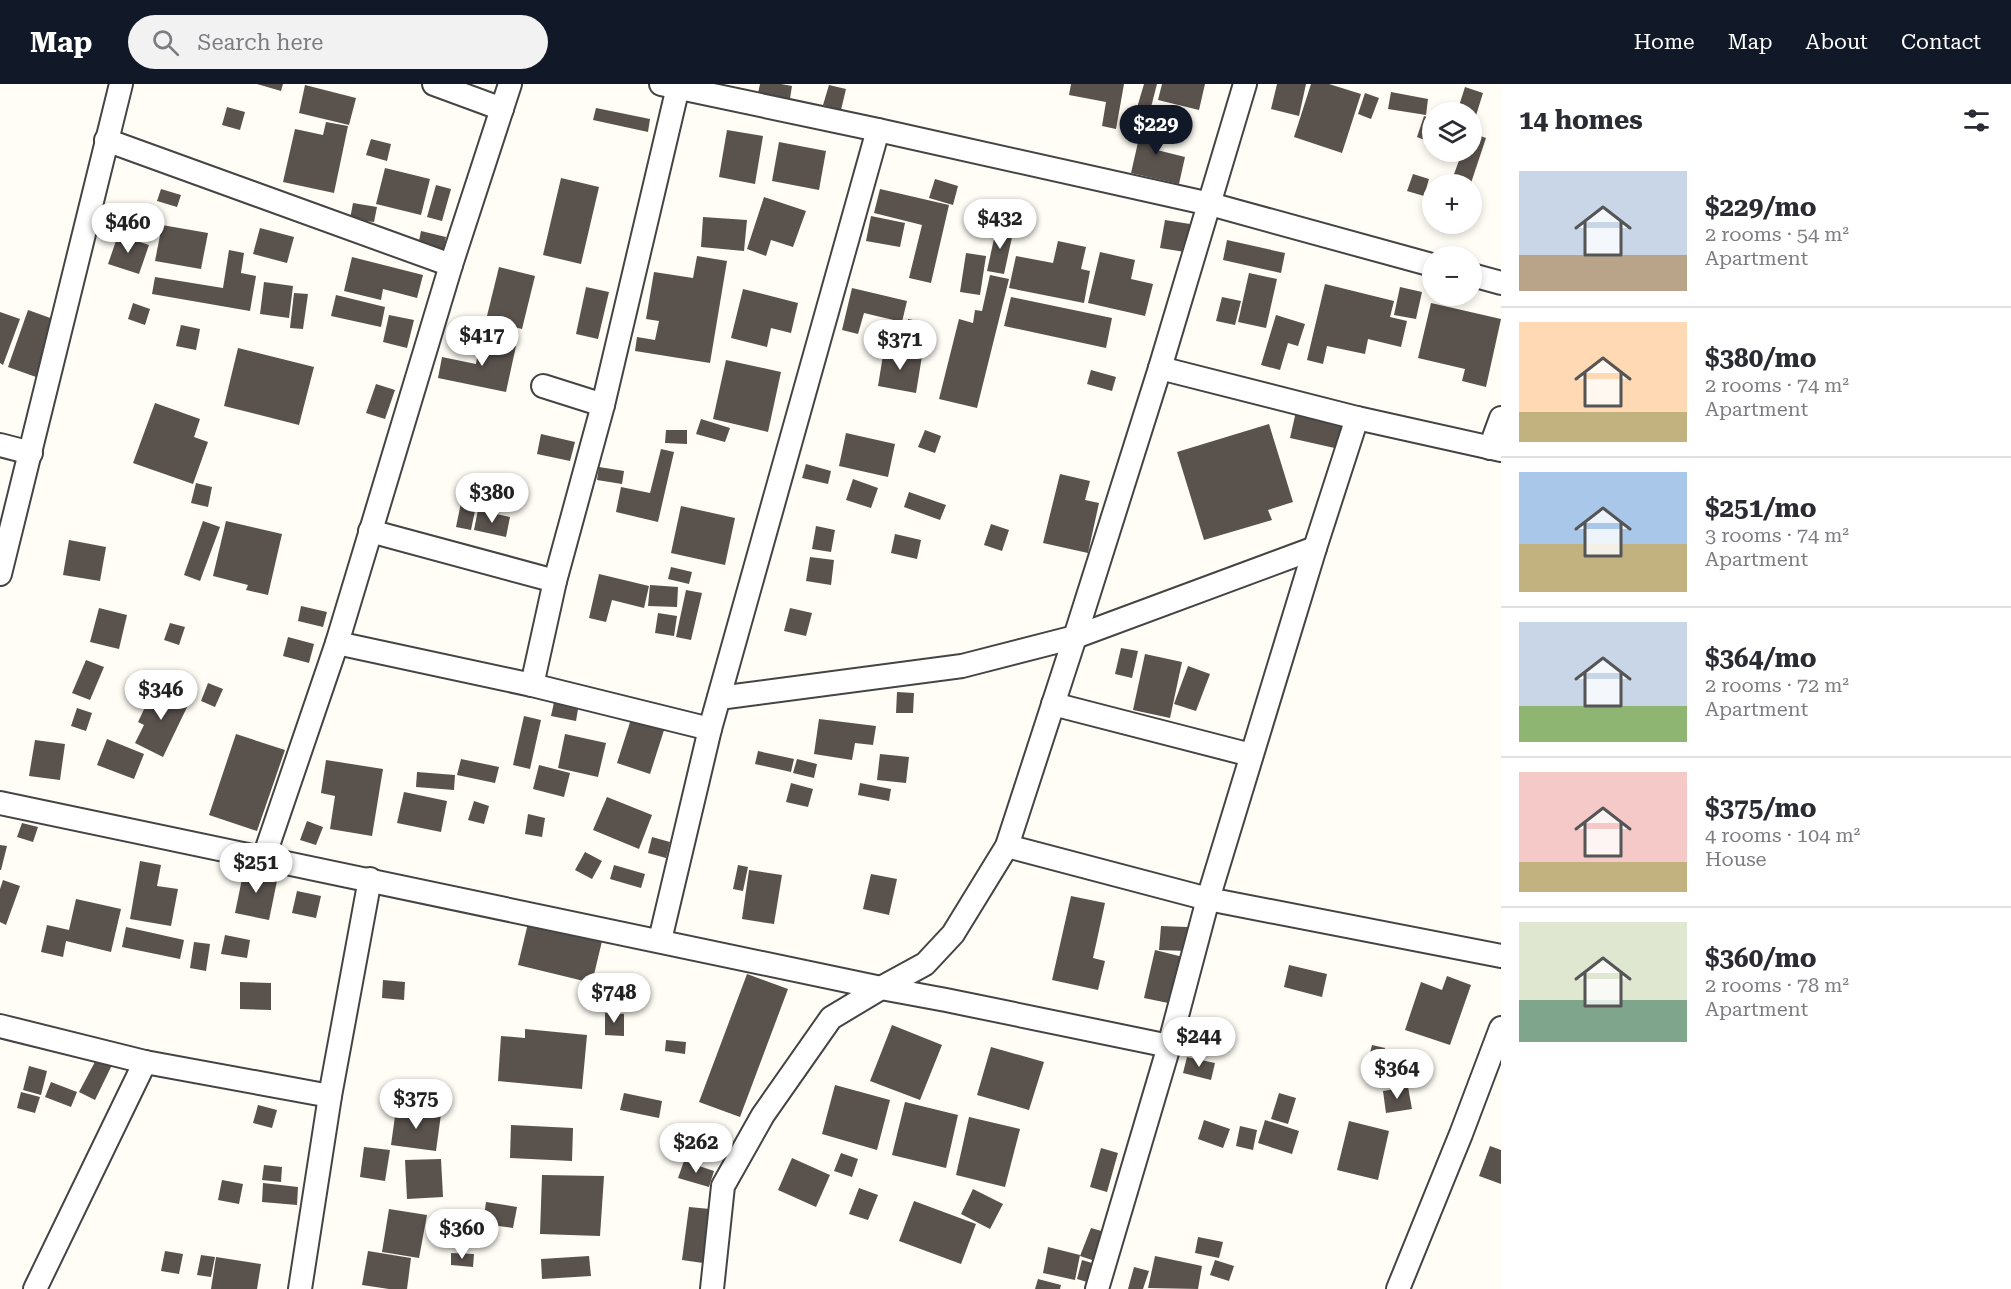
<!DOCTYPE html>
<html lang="en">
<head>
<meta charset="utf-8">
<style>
  body { margin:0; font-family:"Roboto Serif",serif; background:#f2f2f3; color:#2b2b33; height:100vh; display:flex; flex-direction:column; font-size:22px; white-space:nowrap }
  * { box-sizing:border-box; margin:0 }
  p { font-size:20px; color:#7c7c81 }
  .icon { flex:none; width:33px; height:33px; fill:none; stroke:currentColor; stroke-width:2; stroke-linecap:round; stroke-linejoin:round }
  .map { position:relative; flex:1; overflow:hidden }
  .side { display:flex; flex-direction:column; background:#fff; width:510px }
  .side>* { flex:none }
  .tools { position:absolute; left:1422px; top:18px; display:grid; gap:12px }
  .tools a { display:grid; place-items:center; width:60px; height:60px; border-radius:50%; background:#fff; box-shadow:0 3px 9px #0003; font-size:30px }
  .price { position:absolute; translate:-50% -51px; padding:0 14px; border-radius:21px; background:#fff; color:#222; font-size:20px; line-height:39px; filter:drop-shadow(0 2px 3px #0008) }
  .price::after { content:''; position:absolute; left:50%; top:36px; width:18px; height:14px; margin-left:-9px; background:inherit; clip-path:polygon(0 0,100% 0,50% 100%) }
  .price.on { background:#111827; color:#fff }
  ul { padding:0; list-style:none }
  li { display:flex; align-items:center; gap:18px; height:150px; padding:0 18px }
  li+li { border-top:2px solid #e1e1e2 }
  li span { display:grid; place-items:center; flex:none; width:168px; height:120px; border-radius:0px; color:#555 }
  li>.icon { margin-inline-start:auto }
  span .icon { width:72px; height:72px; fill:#fffc; stroke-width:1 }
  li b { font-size:26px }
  h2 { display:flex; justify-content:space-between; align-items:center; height:72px; padding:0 18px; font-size:26px }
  header { display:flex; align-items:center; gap:36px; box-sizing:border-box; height:84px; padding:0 30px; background:#111827; color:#fff }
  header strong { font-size:28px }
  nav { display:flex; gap:33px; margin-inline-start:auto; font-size:21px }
  .search { width:420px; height:54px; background:#f2f2f3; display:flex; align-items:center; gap:15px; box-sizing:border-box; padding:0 21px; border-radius:33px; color:#7c7c81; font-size:22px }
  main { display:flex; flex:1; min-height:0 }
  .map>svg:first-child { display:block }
  .building { fill:#5a524d }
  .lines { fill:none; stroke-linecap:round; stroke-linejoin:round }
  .street-casing { stroke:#444; stroke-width:26 }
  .street { stroke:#fff; stroke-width:22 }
</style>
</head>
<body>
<header>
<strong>Map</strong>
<div class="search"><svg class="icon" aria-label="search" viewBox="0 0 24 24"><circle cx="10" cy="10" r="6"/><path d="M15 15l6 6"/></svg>Search here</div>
<nav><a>Home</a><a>Map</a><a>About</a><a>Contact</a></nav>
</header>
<main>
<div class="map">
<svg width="1501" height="1205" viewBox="0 0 1501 1205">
  <rect width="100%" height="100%" fill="#fffdf5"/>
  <g class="building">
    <polygon points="257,0 283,0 281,7"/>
    <polygon points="760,0 781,0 792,2 789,21 757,14"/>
    <polygon points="1071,0 1124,0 1116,45 1102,42 1106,18 1069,11"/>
    <polygon points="1144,0 1157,0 1149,31 1136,27"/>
    <polygon points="1162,0 1205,0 1199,26 1158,16"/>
    <polygon points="1277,0 1306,0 1299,32 1271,25"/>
    <polygon points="1311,0 1329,0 1361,10 1342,69 1294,53"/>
    <polygon points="305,1 356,14 349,41 299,29"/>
    <polygon points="829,1 846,5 841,26 823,21"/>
    <polygon points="1465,3 1483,9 1474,38 1472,37 1472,28 1457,28"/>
    <polygon points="1391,8 1428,15 1426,31 1388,25"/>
    <polygon points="1365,9 1379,14 1371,35 1358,30"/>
    <polygon points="227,23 245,28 240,46 222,41"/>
    <polygon points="596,24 650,35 648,48 593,36"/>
    <polygon points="1144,32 1160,35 1153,65 1185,73 1179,100 1131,89"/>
    <polygon points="1424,32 1432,35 1432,59 1417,53"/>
    <polygon points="326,38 348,42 334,109 283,98 295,45 323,51"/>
    <polygon points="727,46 763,52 755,100 719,93"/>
    <polygon points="1472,49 1486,54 1471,99 1453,93 1462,68 1472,68"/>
    <polygon points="371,55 391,60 387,77 366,71"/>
    <polygon points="779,58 826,67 819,106 772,97"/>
    <polygon points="385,84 430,95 421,131 376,120"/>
    <polygon points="1413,90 1429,95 1424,112 1407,107"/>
    <polygon points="561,94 599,103 581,180 543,171"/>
    <polygon points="935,95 958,102 953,121 929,114"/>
    <polygon points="436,101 451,105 442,137 427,133"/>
    <polygon points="161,105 181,111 177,123 157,117"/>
    <polygon points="880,105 949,121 931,199 909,194 922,141 874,129"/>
    <polygon points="764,113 806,127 793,163 771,156 766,172 747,165"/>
    <polygon points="1007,115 1031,121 1026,142 1001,136"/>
    <polygon points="353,119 377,123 374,138 350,135"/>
    <polygon points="871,132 905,139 900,163 866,157"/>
    <polygon points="703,133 747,136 744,167 701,163"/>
    <polygon points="1165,136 1190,140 1185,168 1160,164"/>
    <polygon points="162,141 208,149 201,185 155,177"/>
    <polygon points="997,141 1014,144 1004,190 987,187"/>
    <polygon points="260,144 294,153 287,179 253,170"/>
    <polygon points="421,147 446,153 441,178 416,172"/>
    <polygon points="118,151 149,161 139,190 108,180"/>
    <polygon points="1227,156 1285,169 1281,189 1223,176"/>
    <polygon points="1058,157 1086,163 1081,185 1090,187 1084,219 1009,204 1016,172 1053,179"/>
    <polygon points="229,166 244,169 241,189 256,192 250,227 152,210 155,193 223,204"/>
    <polygon points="1100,168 1135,176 1131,195 1153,200 1145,232 1088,219"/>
    <polygon points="966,169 986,172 980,211 960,208"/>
    <polygon points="697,172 727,177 710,279 635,267 637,253 655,256 659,237 646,235 654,188 693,194"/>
    <polygon points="352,173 423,191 417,214 383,205 381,216 344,207"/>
    <polygon points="499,183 535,192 522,245 486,236"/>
    <polygon points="1249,189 1277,195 1266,244 1238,238"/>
    <polygon points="990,191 1009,195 977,324 939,315 959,235 973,239 975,226 982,227"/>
    <polygon points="264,198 293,202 289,234 260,230"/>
    <polygon points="1325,200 1394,217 1390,233 1407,237 1401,263 1368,255 1365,270 1327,262 1323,280 1307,276"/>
    <polygon points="586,203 609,208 598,255 576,250"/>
    <polygon points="1400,203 1422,208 1416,235 1394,231"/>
    <polygon points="852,204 907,217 902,238 864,229 858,250 842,246"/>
    <polygon points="743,205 798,219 791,249 771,244 767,263 731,254"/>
    <polygon points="294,209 308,210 303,245 290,244"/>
    <polygon points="336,211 385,223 381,243 331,232"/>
    <polygon points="1011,213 1112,234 1106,264 1004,242"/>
    <polygon points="1222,213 1241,217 1235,241 1216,237"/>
    <polygon points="133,219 150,225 145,241 128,235"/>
    <polygon points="1431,219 1501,235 1486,303 1462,297 1465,285 1418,274"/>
    <polygon points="28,226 56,236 36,293 8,283"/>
    <polygon points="0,228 20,235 3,281 0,279"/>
    <polygon points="389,231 414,236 407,264 383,258"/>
    <polygon points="1276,231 1305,240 1298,262 1288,259 1280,286 1261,281"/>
    <polygon points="908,235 923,238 919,263 904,261"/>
    <polygon points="181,241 200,245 196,266 176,262"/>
    <polygon points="480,255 516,262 506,308 438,294 442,273 476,280"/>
    <polygon points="238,264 314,283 299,341 224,322"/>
    <polygon points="884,265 922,272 916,309 878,302"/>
    <polygon points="726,276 781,288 768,348 713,335"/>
    <polygon points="1091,286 1116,293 1112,307 1087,300"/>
    <polygon points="376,300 395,306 385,335 366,329"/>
    <polygon points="155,319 200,335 194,353 208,358 193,400 133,379"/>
    <polygon points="1297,323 1346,334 1339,365 1290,354"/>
    <polygon points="701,335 730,344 725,358 696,350"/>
    <polygon points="1269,340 1293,418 1268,426 1272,436 1204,456 1177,368"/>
    <polygon points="666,346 687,346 687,360 665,359"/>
    <polygon points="925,346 941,352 935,369 918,363"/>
    <polygon points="846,349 895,360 888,393 839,382"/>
    <polygon points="541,350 575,358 570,377 537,370"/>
    <polygon points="661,365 674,368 658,438 616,428 621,403 650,409"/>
    <polygon points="806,380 831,387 828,400 802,394"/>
    <polygon points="599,383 624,387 622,400 597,396"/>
    <polygon points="1060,390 1090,397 1085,416 1099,419 1088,469 1043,459"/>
    <polygon points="853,395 878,404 871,424 846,416"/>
    <polygon points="196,399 212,403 208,423 191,419"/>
    <polygon points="483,407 512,414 509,427 480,420"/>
    <polygon points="909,408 946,421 940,436 904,423"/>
    <polygon points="462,414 477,417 471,446 456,443"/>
    <polygon points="681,422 735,434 725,481 671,469"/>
    <polygon points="478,426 510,433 506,453 474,446"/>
    <polygon points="203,437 220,443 200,497 184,491"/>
    <polygon points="226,437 282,450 268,511 246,506 248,501 213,492"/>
    <polygon points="991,440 1009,446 1002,467 984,461"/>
    <polygon points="816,442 835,446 831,468 812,465"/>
    <polygon points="895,450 921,456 917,475 891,469"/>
    <polygon points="69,456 106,463 100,497 63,491"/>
    <polygon points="810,473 834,476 831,501 806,497"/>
    <polygon points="671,483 692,488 689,500 668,495"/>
    <polygon points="599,490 649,502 644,524 612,516 606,538 589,534"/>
    <polygon points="650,501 678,503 677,523 648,522"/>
    <polygon points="686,506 702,509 691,556 676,553"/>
    <polygon points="301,522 327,528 323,543 298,537"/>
    <polygon points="99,524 127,531 119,565 90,558"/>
    <polygon points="790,524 812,529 806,552 784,547"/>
    <polygon points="658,529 677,532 674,552 655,549"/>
    <polygon points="170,539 185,543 179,561 164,556"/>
    <polygon points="288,553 314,560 309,579 283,572"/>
    <polygon points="1121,564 1138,567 1132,594 1115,590"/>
    <polygon points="1145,570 1182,578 1170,634 1133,626"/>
    <polygon points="86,576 104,583 90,616 72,609"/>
    <polygon points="1188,582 1210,590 1196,627 1174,620"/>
    <polygon points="208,599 223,605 215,623 201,617"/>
    <polygon points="155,602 189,619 163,673 135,659 144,641 138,638"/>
    <polygon points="897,608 914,609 913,629 896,629"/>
    <polygon points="555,614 579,619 576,637 551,632"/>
    <polygon points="77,624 92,629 86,647 71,642"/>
    <polygon points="524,632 541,636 530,685 513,681"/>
    <polygon points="632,632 665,643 650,690 617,679"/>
    <polygon points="819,635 876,642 873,661 855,659 852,676 814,670"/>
    <polygon points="236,650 285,666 257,747 209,731"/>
    <polygon points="565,650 606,659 598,693 558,684"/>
    <polygon points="107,655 144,670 134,695 97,681"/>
    <polygon points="35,656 65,660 60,696 29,692"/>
    <polygon points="758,667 794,675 791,688 755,680"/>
    <polygon points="880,670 909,673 906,699 877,696"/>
    <polygon points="461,675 499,683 495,699 457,691"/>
    <polygon points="797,675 817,680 814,694 793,689"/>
    <polygon points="326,676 383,685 372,752 330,745 335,712 321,709"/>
    <polygon points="539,681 570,689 564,713 533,705"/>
    <polygon points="417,688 455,691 454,706 416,703"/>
    <polygon points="791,699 813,705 808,723 786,718"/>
    <polygon points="860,699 891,705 889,717 858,711"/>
    <polygon points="404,708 447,717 441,748 397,739"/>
    <polygon points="607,713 652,731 639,765 593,746"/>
    <polygon points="474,717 489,722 484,740 468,736"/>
    <polygon points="528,730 545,734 542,753 525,750"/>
    <polygon points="307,737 323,743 316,761 300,756"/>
    <polygon points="22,739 38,743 33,758 17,753"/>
    <polygon points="652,753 670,758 666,774 648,769"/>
    <polygon points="0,761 7,762 1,786 0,786"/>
    <polygon points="585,768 602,777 592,795 575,786"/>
    <polygon points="140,777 161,781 157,802 178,805 171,842 130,835"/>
    <polygon points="614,781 645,790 641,804 610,795"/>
    <polygon points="738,781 748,783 743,807 733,805"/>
    <polygon points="244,785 278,792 269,836 235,829"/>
    <polygon points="749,786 782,791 774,840 742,835"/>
    <polygon points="871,790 897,795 889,831 863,825"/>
    <polygon points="3,796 20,802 6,841 0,838 0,805"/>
    <polygon points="297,807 321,812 316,834 292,829"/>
    <polygon points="1071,812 1105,819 1093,874 1105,877 1098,906 1052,896"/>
    <polygon points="76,815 121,825 111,868 66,857 63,873 41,868 47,841 69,846"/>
    <polygon points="529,835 603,853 592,899 518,881"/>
    <polygon points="1161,842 1187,843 1186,867 1159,866"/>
    <polygon points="126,843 184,856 180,875 122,863"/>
    <polygon points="225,851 250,856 247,874 221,870"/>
    <polygon points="194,858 210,860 206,887 190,884"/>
    <polygon points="1155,866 1183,873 1173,920 1144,914"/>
    <polygon points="1289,881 1327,890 1322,913 1284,903"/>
    <polygon points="747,890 788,905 740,1033 699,1018"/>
    <polygon points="1447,892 1471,901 1450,961 1405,946 1421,898 1442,906"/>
    <polygon points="383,896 405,898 404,916 382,914"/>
    <polygon points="240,898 271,899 271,926 240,925"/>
    <polygon points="605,929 624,930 624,952 605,951"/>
    <polygon points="892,941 942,961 920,1016 870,997"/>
    <polygon points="525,945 587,951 582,1005 498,997 501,952 525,954"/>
    <polygon points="666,956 686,958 685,970 665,967"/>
    <polygon points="1372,961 1385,964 1380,985 1367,981"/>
    <polygon points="991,963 1044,978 1029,1026 977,1011"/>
    <polygon points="1187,973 1215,979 1211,996 1183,989"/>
    <polygon points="97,974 112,981 95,1016 79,1008"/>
    <polygon points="29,982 47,987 41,1011 23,1006"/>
    <polygon points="51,998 77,1008 71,1023 45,1013"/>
    <polygon points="835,1001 890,1016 877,1066 822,1050"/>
    <polygon points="1408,1003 1412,1025 1386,1029 1383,1007"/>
    <polygon points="21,1008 40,1013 35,1029 17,1024"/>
    <polygon points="624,1009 662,1017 659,1034 620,1026"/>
    <polygon points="1279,1009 1296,1014 1288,1040 1271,1035"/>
    <polygon points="905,1018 958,1031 946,1084 892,1071"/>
    <polygon points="258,1021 277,1026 272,1044 253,1039"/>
    <polygon points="396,1025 441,1030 436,1067 391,1061"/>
    <polygon points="969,1033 1020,1045 1005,1103 956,1091"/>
    <polygon points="1204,1036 1230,1045 1223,1064 1198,1055"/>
    <polygon points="1265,1036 1299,1047 1292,1070 1258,1059"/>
    <polygon points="1349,1037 1389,1047 1378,1096 1337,1086"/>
    <polygon points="511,1041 573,1044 572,1077 510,1074"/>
    <polygon points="1240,1042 1257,1046 1253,1066 1236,1062"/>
    <polygon points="1490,1062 1501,1066 1501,1100 1479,1092"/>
    <polygon points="364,1063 390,1066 385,1097 360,1093"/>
    <polygon points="1101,1064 1118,1069 1107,1108 1090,1103"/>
    <polygon points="841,1069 858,1075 852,1093 834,1087"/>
    <polygon points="792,1074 830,1091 816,1123 778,1106"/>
    <polygon points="441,1075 443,1113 407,1115 405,1076"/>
    <polygon points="684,1077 714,1087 709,1103 678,1094"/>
    <polygon points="264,1081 282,1083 281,1098 262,1096"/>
    <polygon points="542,1091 604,1092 600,1152 540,1150"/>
    <polygon points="222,1096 243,1100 239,1120 218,1116"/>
    <polygon points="263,1099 298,1103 297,1121 262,1118"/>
    <polygon points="859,1104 878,1111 868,1136 849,1130"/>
    <polygon points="973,1105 1003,1120 990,1145 961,1130"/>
    <polygon points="914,1117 976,1140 961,1180 899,1157"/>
    <polygon points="486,1118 517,1123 513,1144 483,1140"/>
    <polygon points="689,1123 710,1125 703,1179 682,1176"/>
    <polygon points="389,1125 427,1131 419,1174 382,1168"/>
    <polygon points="1091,1144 1105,1148 1095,1177 1080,1172"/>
    <polygon points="1198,1153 1223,1158 1219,1174 1195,1169"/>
    <polygon points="1048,1163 1080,1171 1075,1196 1043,1189"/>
    <polygon points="165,1167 183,1170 179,1190 161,1187"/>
    <polygon points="368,1167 411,1174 407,1205 389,1205 362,1201"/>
    <polygon points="451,1169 474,1170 473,1183 451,1181"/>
    <polygon points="201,1171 215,1173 211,1193 197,1191"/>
    <polygon points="589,1172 591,1192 542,1195 541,1175"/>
    <polygon points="1155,1172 1202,1182 1198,1205 1148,1204"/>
    <polygon points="216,1173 261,1180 257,1205 211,1205"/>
    <polygon points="1082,1176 1092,1179 1087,1198 1077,1195"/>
    <polygon points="1215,1176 1234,1182 1229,1197 1210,1191"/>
    <polygon points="1134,1183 1149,1187 1143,1205 1128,1205"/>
    <polygon points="1038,1195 1061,1201 1060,1205 1035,1205"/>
  </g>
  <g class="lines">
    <defs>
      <g id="street">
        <polyline points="434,0 502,25"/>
        <polyline points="661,0 878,46 1210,120 1432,181"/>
        <polyline points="106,56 451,181"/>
        <polyline points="1472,191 1501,199"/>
        <polyline points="543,302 603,321"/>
        <polyline points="1357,334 1501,366"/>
        <polyline points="0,361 31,369"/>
        <polyline points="1490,364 1501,334"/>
        <polyline points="370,447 555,497"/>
        <polyline points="0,490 121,0"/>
        <polyline points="337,559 532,601 710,645"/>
        <polyline points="532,601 555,497 603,321 678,3"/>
        <polyline points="719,614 962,582 1075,553 1315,464"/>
        <polyline points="1053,620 1251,671"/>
        <polyline points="0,719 881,904 946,916 1169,962"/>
        <polyline points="1007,762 1208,815 1501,872"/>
        <polyline points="264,773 337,559 451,181 510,0"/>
        <polyline points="660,856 710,645 878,46"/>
        <polyline points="0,942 145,978 330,1012"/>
        <polyline points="35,1205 145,978"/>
        <polyline points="300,1205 330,1012 370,795"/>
        <polyline points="712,1205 723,1102 763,1031 831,934 881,904 925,880 953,850 1007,762 1075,553 1160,284 1245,0"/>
        <polyline points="1097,1205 1169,962 1208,815 1315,464 1357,334 1160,284"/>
        <polyline points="1398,1205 1461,1050 1501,944"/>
      </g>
    </defs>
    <use href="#street" class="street-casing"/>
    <use href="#street" class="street"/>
  </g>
</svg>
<div class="tools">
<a><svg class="icon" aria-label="layers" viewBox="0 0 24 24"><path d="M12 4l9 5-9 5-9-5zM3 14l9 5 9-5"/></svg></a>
<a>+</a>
<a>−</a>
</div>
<b class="price on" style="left:1156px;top:72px">$229</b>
<b class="price" style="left:1000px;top:166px">$432</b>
<b class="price" style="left:128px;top:170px">$460</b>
<b class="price" style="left:482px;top:283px">$417</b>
<b class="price" style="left:900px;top:287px">$371</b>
<b class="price" style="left:492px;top:440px">$380</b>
<b class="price" style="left:161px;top:637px">$346</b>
<b class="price" style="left:256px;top:810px">$251</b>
<b class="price" style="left:614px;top:940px">$748</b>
<b class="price" style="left:1199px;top:984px">$244</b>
<b class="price" style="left:1397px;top:1016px">$364</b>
<b class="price" style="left:416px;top:1046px">$375</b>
<b class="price" style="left:696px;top:1090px">$262</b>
<b class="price" style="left:462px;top:1176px">$360</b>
</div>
<section class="side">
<h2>14 homes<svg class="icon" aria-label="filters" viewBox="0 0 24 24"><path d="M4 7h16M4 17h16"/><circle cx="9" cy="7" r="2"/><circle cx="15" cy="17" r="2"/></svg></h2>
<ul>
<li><span style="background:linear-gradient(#c9d6e8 70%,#b9a48a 0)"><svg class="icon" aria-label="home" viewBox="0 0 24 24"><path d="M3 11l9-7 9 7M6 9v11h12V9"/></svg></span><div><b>$229/mo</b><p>2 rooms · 54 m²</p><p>Apartment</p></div></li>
<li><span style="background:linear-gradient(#ffd9b3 75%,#c2b280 0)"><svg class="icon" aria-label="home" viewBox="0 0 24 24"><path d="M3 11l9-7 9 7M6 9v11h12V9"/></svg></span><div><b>$380/mo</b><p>2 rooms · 74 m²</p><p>Apartment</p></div></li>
<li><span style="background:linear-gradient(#a9c7e8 60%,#c2b280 0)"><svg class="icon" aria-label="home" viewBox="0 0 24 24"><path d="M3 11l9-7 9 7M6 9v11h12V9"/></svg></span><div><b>$251/mo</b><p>3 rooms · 74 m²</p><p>Apartment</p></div></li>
<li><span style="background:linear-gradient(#c9d6e8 70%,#8fb573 0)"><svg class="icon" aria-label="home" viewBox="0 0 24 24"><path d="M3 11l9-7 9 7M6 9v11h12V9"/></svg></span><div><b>$364/mo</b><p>2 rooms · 72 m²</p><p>Apartment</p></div></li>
<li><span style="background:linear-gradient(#f6c9c9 75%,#c2b280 0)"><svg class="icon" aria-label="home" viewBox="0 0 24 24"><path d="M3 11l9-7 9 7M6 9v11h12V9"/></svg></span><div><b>$375/mo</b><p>4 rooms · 104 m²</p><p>House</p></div></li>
<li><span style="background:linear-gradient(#dfe7d0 65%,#7fa58c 0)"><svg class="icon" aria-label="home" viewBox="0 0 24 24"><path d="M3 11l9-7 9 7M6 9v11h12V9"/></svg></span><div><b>$360/mo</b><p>2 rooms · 78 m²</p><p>Apartment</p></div></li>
</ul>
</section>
</main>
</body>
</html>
